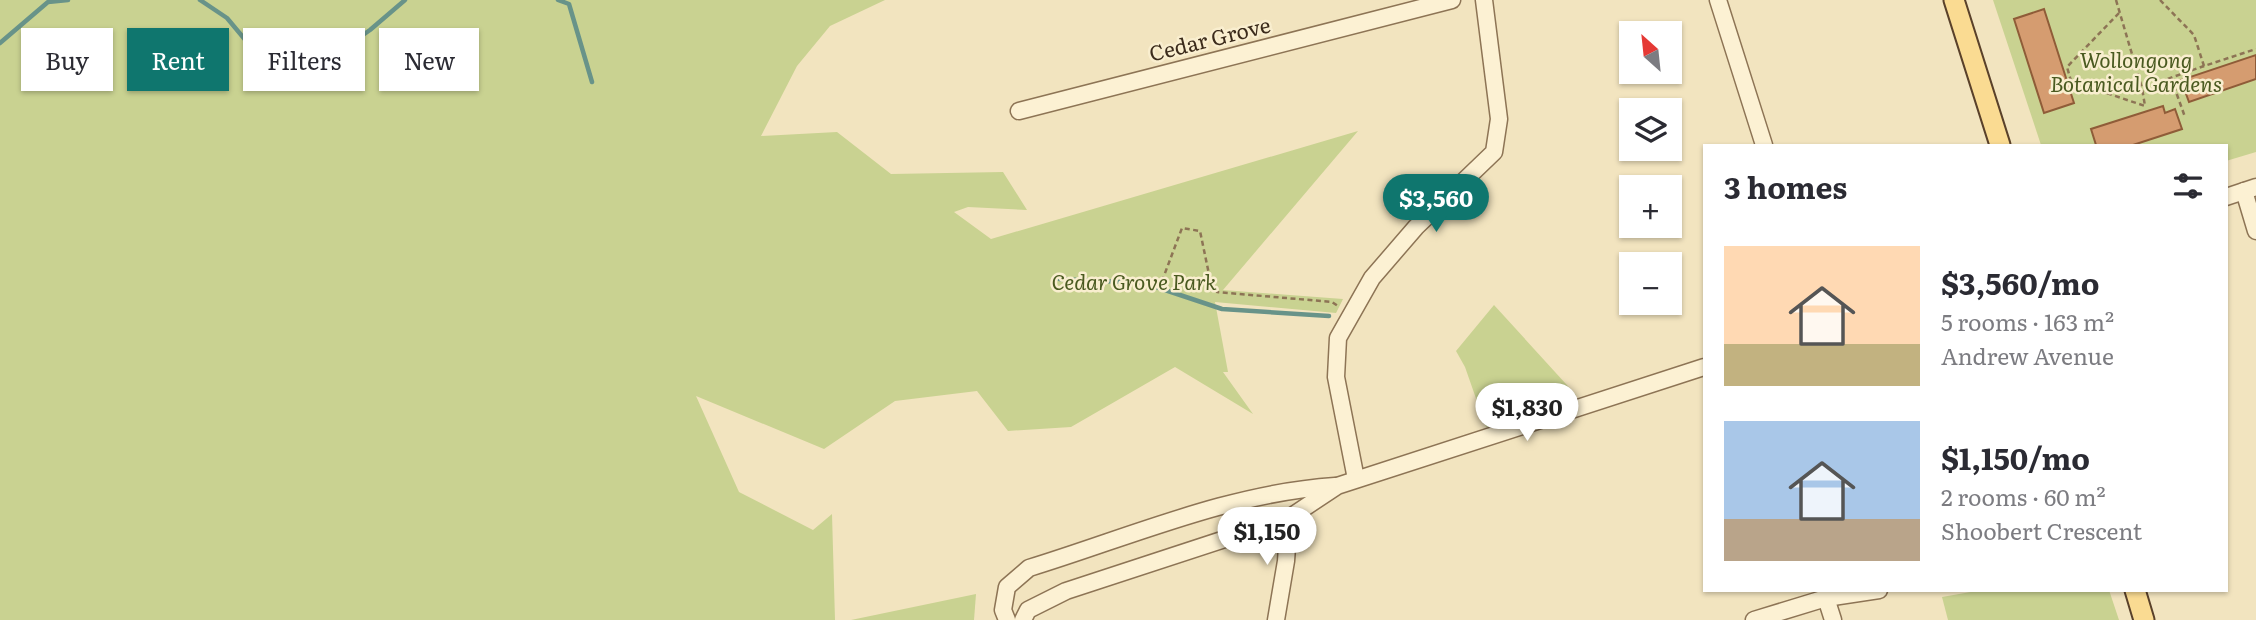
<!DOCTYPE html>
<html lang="en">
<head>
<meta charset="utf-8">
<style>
  body { margin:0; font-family:Literata,serif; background:#f7f7f7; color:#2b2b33; height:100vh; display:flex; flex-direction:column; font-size:26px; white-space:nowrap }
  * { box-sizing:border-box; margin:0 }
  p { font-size:23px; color:#7c7c81 }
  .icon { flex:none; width:38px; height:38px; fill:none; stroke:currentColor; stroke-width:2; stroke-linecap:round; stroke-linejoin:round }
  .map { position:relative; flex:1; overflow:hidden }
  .panel { position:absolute; left:1703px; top:144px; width:525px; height:448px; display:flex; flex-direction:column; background:#fff; border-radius:0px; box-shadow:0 2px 5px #0004 }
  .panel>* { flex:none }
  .hud { position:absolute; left:21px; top:28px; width:665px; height:63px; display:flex; gap:14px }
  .needle { width:46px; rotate:333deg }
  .buttons { position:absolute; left:1619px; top:21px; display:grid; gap:14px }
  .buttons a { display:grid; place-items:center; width:63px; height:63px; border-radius:0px; background:#fff; box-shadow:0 2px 5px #0004; font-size:35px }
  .price { position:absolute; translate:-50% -60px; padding:0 16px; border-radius:24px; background:#fff; color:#222; font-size:23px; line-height:46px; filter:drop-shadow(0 2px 4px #0008) }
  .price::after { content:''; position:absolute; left:50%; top:42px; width:21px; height:16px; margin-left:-10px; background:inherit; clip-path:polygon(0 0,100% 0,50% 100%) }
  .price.on { background:#0f766e; color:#fff }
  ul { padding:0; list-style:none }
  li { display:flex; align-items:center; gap:21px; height:175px; padding:0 21px }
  li span { display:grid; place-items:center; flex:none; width:196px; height:140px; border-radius:0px; color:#555 }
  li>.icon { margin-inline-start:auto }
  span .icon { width:84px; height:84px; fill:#fffc; stroke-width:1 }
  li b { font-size:30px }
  h2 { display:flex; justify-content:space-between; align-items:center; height:84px; padding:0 21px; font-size:30px }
  .chip { padding:0 24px; border-radius:0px; background:#fff; box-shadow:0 2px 5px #0004; font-size:24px; line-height:63px }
  .chip.on { background:#0f766e; color:#fff }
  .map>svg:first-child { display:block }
  .green { fill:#c9d291 }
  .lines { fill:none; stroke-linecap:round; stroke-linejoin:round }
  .stream { stroke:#689389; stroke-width:4.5 }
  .building { fill:#d59c70; stroke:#8f5c38; stroke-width:2 }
  .minor-casing { stroke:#8d7455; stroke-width:19 }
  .major-casing { stroke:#5a412a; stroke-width:23 }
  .path { stroke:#8d7455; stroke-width:2.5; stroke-dasharray:5 3.5; stroke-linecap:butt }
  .minor { stroke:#fcf1d3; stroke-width:16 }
  .major { stroke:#fadb92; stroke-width:19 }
  .labels { text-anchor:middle; stroke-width:5; stroke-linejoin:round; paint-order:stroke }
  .street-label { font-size:21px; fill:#3b2b1b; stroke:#f9eecf }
  .park-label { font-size:21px; font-style:italic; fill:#4a5a20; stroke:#f9eecf }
</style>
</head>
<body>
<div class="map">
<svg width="2256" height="620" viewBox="0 0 2256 620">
  <rect width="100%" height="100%" fill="#f2e4bf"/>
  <g class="green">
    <polygon points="0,0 885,0 830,26 797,66 761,136 837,132 891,174 1003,172 1027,210 968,207 954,212 991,239 1358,131 1223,290 1343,299 1336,313 1215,302 1228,372 1223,372 1253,414 1175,367 1071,427 1008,431 977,391 895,401 824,449 696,396 739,492 813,530 832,514 835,620 0,620"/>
    <polygon points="1993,0 2256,0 2256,152 2226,161 2226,145 2041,145"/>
    <polygon points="1494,305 1576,395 1486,427 1465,367 1456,351"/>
    <polygon points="1982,590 2109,590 2119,620 1948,620 1942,597"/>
    <polygon points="976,594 974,620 851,620"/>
  </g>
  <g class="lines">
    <g class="stream">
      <polyline points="200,0 227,18 267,66 327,60 370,30 405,0"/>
      <polyline points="558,0 569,4 592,82"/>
      <polyline points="0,43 48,2 68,0"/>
      <polyline points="1059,279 1144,283 1222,309 1329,316"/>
    </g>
  </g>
  <g class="building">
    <polygon points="2044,9 2074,103 2044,113 2014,19"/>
    <polygon points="2256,55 2256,79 2189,102 2181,80"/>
    <polygon points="2163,106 2165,113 2175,109 2182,129 2133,145 2096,145 2091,129"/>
  </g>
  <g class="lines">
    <defs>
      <g id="minor">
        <polyline points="1718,0 1764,145"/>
        <polyline points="1019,111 1452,0"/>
        <polyline points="2244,191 2256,231"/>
        <polyline points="2226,197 2256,187"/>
        <polyline points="1356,479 1336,377 1338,338 1372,278 1416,227 1494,152 1499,119 1484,0"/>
        <polyline points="1826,598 1833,620"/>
        <path d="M1007,620L1003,610L1007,587L1029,568C1130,537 1229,493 1335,486"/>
        <polyline points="1023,620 1028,610 1066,591 1289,518 1337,486 1704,367"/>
        <polyline points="1276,620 1286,561 1289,518"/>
        <polyline points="1754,620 1826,598 1879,590"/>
      </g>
      <g id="major">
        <polyline points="1954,0 2000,145"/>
        <polyline points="2135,590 2144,620"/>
      </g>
    </defs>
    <use href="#minor" class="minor-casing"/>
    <use href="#major" class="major-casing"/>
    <g class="path">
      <polyline points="2116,0 2142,88 2204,66"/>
      <polyline points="2160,0 2194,35 2204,66 2256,49"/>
      <polyline points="2119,13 2067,67 2071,81 2145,106 2142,88"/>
      <polyline points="2171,78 2185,117"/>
      <polyline points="1159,289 1182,228 1200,231 1210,279 1217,292 1332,302 1338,306"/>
    </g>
    <use href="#minor" class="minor"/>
    <use href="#major" class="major"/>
  </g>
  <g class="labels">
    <g class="street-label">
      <text transform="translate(1210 40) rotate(-14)" y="7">Cedar Grove</text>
    </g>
    <g class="park-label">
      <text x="2136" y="68">Wollongong<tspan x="2136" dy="24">Botanical Gardens</tspan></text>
      <text x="1134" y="290">Cedar Grove Park</text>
    </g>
  </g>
</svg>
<div class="buttons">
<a><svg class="needle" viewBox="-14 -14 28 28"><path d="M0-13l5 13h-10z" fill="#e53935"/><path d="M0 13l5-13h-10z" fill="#7c7c81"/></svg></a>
<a><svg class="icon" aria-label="layers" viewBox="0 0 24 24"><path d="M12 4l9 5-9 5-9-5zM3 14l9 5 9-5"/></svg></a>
<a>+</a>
<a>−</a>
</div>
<b class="price on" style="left:1436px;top:234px">$3,560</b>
<b class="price" style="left:1527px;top:443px">$1,830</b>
<b class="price" style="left:1267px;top:567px">$1,150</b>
<div class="hud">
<a class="chip">Buy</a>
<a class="chip on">Rent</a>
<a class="chip">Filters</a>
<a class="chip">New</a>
</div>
<section class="panel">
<h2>3 homes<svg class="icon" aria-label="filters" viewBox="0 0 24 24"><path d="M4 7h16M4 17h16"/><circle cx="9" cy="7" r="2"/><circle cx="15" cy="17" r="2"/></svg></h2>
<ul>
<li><span style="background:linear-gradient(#ffd9b3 70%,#c2b280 0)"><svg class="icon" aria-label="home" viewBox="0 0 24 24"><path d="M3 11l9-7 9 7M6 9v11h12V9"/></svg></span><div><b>$3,560/mo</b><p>5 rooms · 163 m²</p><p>Andrew Avenue</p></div></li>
<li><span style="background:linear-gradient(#a9c7e8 70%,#b9a48a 0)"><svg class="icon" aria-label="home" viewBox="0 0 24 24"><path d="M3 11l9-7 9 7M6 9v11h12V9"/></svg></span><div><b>$1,150/mo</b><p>2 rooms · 60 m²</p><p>Shoobert Crescent</p></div></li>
</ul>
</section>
</div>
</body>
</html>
